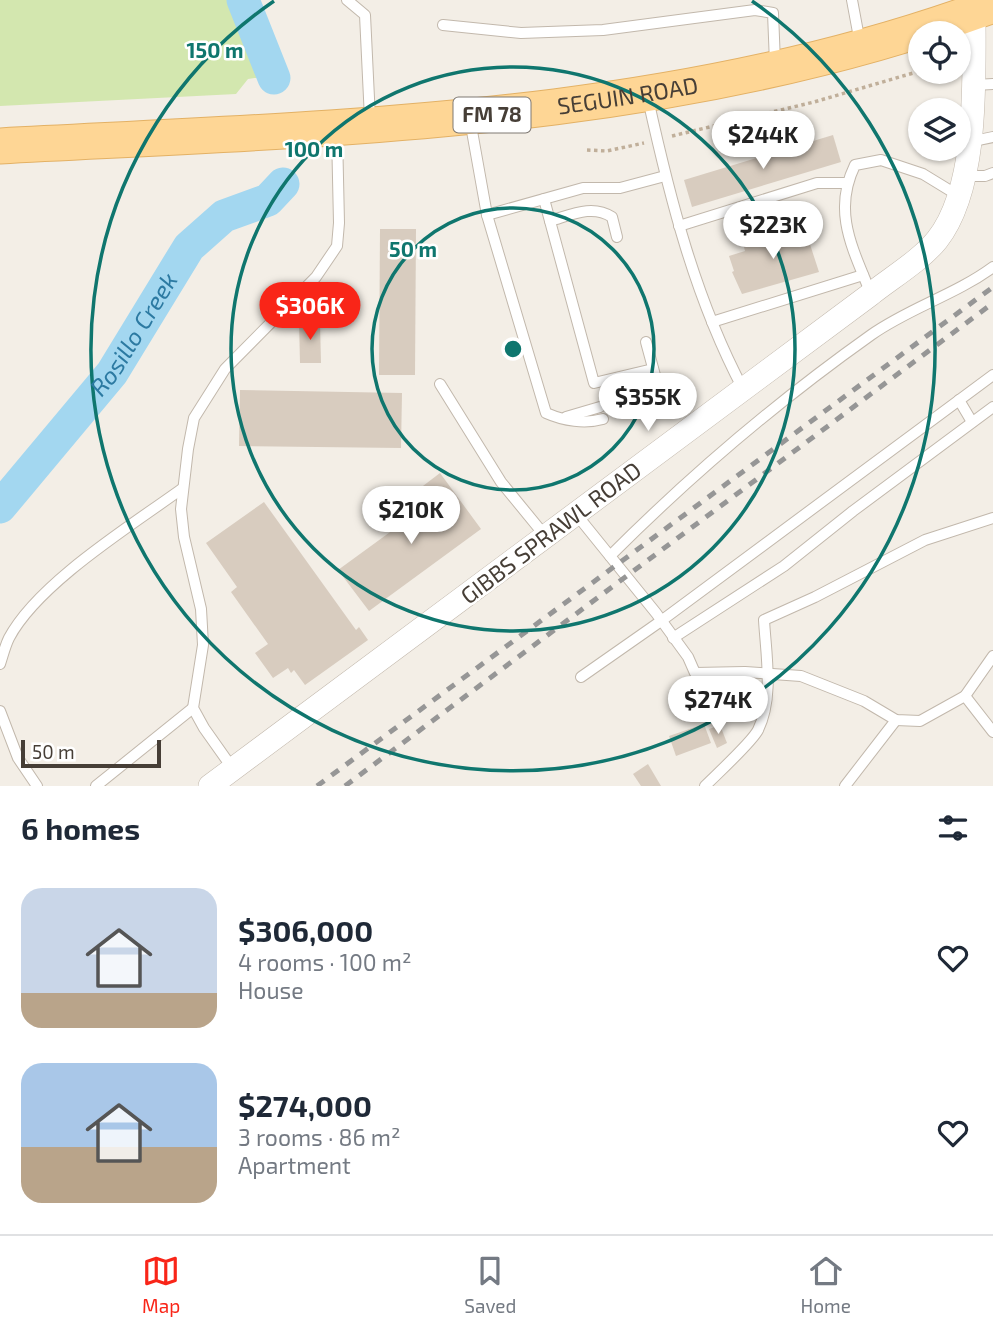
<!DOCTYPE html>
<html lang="en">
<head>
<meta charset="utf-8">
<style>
  body { margin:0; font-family:"Exo 2",sans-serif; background:#f2f2f3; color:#1f2937; height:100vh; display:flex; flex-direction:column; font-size:26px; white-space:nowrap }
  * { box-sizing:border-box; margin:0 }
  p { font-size:23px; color:#747a83 }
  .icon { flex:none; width:38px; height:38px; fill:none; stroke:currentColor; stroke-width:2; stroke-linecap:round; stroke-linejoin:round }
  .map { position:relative; height:786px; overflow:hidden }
  .sheet { display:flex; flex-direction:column; background:#fff; flex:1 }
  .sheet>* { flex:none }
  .controls { position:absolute; left:908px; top:21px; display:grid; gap:14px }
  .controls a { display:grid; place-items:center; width:63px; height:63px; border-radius:50%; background:#fff; box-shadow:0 2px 5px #0004; font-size:35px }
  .scale { position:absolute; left:21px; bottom:18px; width:140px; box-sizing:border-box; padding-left:7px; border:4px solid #463e36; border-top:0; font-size:19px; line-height:24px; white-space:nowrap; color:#463e36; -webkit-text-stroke:5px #fff; paint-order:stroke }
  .price { position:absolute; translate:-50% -60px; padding:0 16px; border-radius:24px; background:#fff; color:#222; font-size:23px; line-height:46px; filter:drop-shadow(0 2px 4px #0008) }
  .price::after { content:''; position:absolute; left:50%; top:42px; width:21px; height:16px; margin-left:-10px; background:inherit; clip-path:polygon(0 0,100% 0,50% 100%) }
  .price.current { background:#f92518; color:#fff }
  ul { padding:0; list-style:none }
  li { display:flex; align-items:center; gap:21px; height:175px; padding:0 21px }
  li span { display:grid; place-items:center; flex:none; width:196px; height:140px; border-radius:21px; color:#555 }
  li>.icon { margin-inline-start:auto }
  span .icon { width:84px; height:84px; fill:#fffc; stroke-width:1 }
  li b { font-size:30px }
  h2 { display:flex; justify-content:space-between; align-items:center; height:84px; padding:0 21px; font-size:30px }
  .dock { display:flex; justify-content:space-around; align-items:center; height:98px; border-top:2px solid #e0e1e3; background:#fff; font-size:19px; color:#747a83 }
  .dock a { display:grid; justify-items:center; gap:4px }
  .dock .current { color:#f92518 }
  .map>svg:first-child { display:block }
  .green { fill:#d3e7af }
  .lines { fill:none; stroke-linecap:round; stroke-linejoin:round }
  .river { stroke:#a3d7f0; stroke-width:33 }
  .building { fill:#d8ccbf }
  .service-casing { stroke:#c2b8ac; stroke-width:12 }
  .minor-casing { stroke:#c2b8ac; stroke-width:24 }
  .primary-casing { stroke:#e3b165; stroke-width:37 }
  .path { stroke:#c0af9a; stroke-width:3.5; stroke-dasharray:3.5 3.5; stroke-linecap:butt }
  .service { stroke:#fff; stroke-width:10 }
  .minor { stroke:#fff; stroke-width:23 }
  .primary { stroke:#fed695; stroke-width:35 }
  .rail { stroke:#969696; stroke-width:5; stroke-dasharray:9 9; stroke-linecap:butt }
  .ring { fill:none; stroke:#0f766e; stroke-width:3.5 }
  .labels { text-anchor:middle; stroke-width:5; stroke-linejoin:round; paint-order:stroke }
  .shield { fill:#fff; stroke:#7e7872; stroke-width:2 }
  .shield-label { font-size:21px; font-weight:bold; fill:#463e36 }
  .street-label { font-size:23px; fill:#463e36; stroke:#fff }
  .water-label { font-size:24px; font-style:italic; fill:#2c7aa2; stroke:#fff }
  .centre { fill:#0f766e; stroke:#fff; stroke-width:3.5 }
  .ring-label { font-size:21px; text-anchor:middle; font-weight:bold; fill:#0f766e; stroke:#fff; stroke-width:5; stroke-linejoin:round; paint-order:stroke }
</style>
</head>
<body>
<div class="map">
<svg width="993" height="786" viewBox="0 0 993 786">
  <rect width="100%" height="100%" fill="#f3eee6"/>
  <polygon class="green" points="0,0 233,0 262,77 248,79 236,94 0,106"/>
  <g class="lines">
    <g class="river">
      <polyline points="243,0 274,78"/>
      <path id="s1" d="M0,507L112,373L189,247L224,216L268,200L283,184"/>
    </g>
  </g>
  <g class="building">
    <polygon points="833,135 841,162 692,207 684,180"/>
    <polygon points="380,229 416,229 415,375 379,375"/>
    <polygon points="778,230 786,230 789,237 806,232 819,272 742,294 732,272 734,271 729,256 745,251 743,243 751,238"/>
    <polygon points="299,322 320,322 321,363 300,363"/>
    <polygon points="240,390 402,393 401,448 239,446"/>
    <polygon points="440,473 481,529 369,611 338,570 430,503 419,489"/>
    <polygon points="264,502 356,630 359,627 368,640 305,685 294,670 291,673 288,668 273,678 255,653 268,644 231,592 237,587 206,543"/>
    <polygon points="704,724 711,743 676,756 669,736"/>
    <polygon points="720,725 727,743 717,748 709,729"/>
    <polygon points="648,764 661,786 641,786 633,774"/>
  </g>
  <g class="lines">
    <defs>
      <g id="service">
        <polyline points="347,0 365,15 370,119"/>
        <polyline points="852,0 860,43"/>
        <polyline points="443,25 521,33 603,30 755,10 773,13 775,63"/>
        <polyline points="974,85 993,84"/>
        <path d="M648,99C670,199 695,298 743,389"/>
        <polyline points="470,120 487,215 583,188 620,188 665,176"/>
        <polyline points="969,142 993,137"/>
        <polyline points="963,176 985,176 993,173"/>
        <polyline points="544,199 594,383 653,369"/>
        <path d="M487,215L546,413C564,421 585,424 603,419"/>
        <path d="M550,221C571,215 592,204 612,217L617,237"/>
        <polyline points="679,226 817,183 846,183"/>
        <path d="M871,294C853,249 832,212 855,165L881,160L923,174L959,196"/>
        <polyline points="712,322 863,275"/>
        <polyline points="440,384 501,482 546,537"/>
        <polyline points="624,400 659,390 646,342"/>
        <polyline points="959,400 972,422"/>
        <polyline points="628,413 641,407 644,394"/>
        <polyline points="566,417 600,407"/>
        <polyline points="576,514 656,613 688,657 695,673 745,672 801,676 864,701 896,720 920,721 965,696 993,656"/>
        <path d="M610,556C691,475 778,401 871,335C909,308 955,295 993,267"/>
        <polyline points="673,638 784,566 853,511 993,407"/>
        <path d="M0,664C3,655 5,646 9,638C38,583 132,525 183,488"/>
        <polyline points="581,677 661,621 993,375"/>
        <polyline points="965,696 993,732"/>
        <polyline points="0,711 18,758 37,786"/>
        <polyline points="233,769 204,728 193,708 203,645 201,609 184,537 181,509 188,449 194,418 225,369 316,277 337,246 339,223 337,133"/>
        <polyline points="96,786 193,708"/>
        <path d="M705,786C717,774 752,742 758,730C774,697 766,655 764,620L815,597L925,540L993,518"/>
        <polyline points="845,786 896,720"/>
      </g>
      <path id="minor" d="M210,786L871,294C891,278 921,260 937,240C979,187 974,77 974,12"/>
      <g id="primary">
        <path id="s2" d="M0,146C333,128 676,123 993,5"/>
      </g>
    </defs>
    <use href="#service" class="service-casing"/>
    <use href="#minor" class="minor-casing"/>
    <use href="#primary" class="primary-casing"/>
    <g class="path">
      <polyline points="672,136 814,102 920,71"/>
      <polyline points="587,150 607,151 644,143"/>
    </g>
    <use href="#service" class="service"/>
    <use href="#minor" class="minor"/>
    <use href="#primary" class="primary"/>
    <g class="rail">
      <polyline points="317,786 993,287"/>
      <polyline points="345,786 993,303"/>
    </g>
  </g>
  <g class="ring">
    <circle cx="513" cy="349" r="141"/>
    <circle cx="513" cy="349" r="282"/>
    <path d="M752 1A422 422 0 1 1 274 1"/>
  </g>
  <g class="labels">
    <rect class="shield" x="453.5" y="97.5" width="77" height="35" rx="5"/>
    <g class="shield-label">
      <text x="492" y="122">FM 78</text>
    </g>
    <g class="street-label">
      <text dy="8" stroke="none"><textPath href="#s2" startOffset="630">SEGUIN ROAD</textPath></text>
      <text transform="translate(551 533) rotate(-37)" y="8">GIBBS SPRAWL ROAD</text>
    </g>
    <g class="water-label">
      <text dy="8" stroke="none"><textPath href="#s1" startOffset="219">Rosillo Creek</textPath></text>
    </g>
  </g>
  <circle cx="513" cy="349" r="10" class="centre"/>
  <g class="ring-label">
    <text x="215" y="58">150 m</text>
    <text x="314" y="157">100 m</text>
    <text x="413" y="257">50 m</text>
  </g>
</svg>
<div class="controls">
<a><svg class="icon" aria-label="locate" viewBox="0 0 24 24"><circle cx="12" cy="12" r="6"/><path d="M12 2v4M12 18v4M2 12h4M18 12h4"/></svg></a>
<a><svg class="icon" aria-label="layers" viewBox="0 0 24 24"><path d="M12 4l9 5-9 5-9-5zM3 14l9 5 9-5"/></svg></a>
</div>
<div class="scale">50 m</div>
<b class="price" style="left:763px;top:171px">$244K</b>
<b class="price" style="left:773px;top:261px">$223K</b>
<b class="price current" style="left:310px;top:342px">$306K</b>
<b class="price" style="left:648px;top:433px">$355K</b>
<b class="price" style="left:411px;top:546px">$210K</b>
<b class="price" style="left:718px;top:736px">$274K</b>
</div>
<section class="sheet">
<h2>6 homes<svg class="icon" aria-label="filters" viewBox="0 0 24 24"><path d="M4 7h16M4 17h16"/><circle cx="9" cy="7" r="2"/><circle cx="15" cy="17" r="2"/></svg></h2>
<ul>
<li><span style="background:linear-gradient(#c9d6e8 75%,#b9a48a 0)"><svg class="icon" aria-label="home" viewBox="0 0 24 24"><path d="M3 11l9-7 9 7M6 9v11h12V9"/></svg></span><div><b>$306,000</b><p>4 rooms · 100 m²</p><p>House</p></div><svg class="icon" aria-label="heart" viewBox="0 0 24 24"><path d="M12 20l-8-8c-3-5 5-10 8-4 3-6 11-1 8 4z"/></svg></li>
<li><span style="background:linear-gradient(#a9c7e8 60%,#b9a48a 0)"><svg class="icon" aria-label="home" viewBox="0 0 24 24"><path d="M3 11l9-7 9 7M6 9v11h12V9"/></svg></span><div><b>$274,000</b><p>3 rooms · 86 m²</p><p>Apartment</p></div><svg class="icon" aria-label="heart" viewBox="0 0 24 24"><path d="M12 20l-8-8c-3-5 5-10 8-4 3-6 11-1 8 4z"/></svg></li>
</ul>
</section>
<nav class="dock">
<a class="current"><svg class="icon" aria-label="map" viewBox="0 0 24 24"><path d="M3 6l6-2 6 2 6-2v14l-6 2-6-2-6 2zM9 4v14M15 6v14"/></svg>Map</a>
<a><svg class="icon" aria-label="saved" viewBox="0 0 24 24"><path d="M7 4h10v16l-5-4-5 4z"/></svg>Saved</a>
<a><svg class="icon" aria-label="home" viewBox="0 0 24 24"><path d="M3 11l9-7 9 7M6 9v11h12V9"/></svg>Home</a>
</nav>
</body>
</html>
